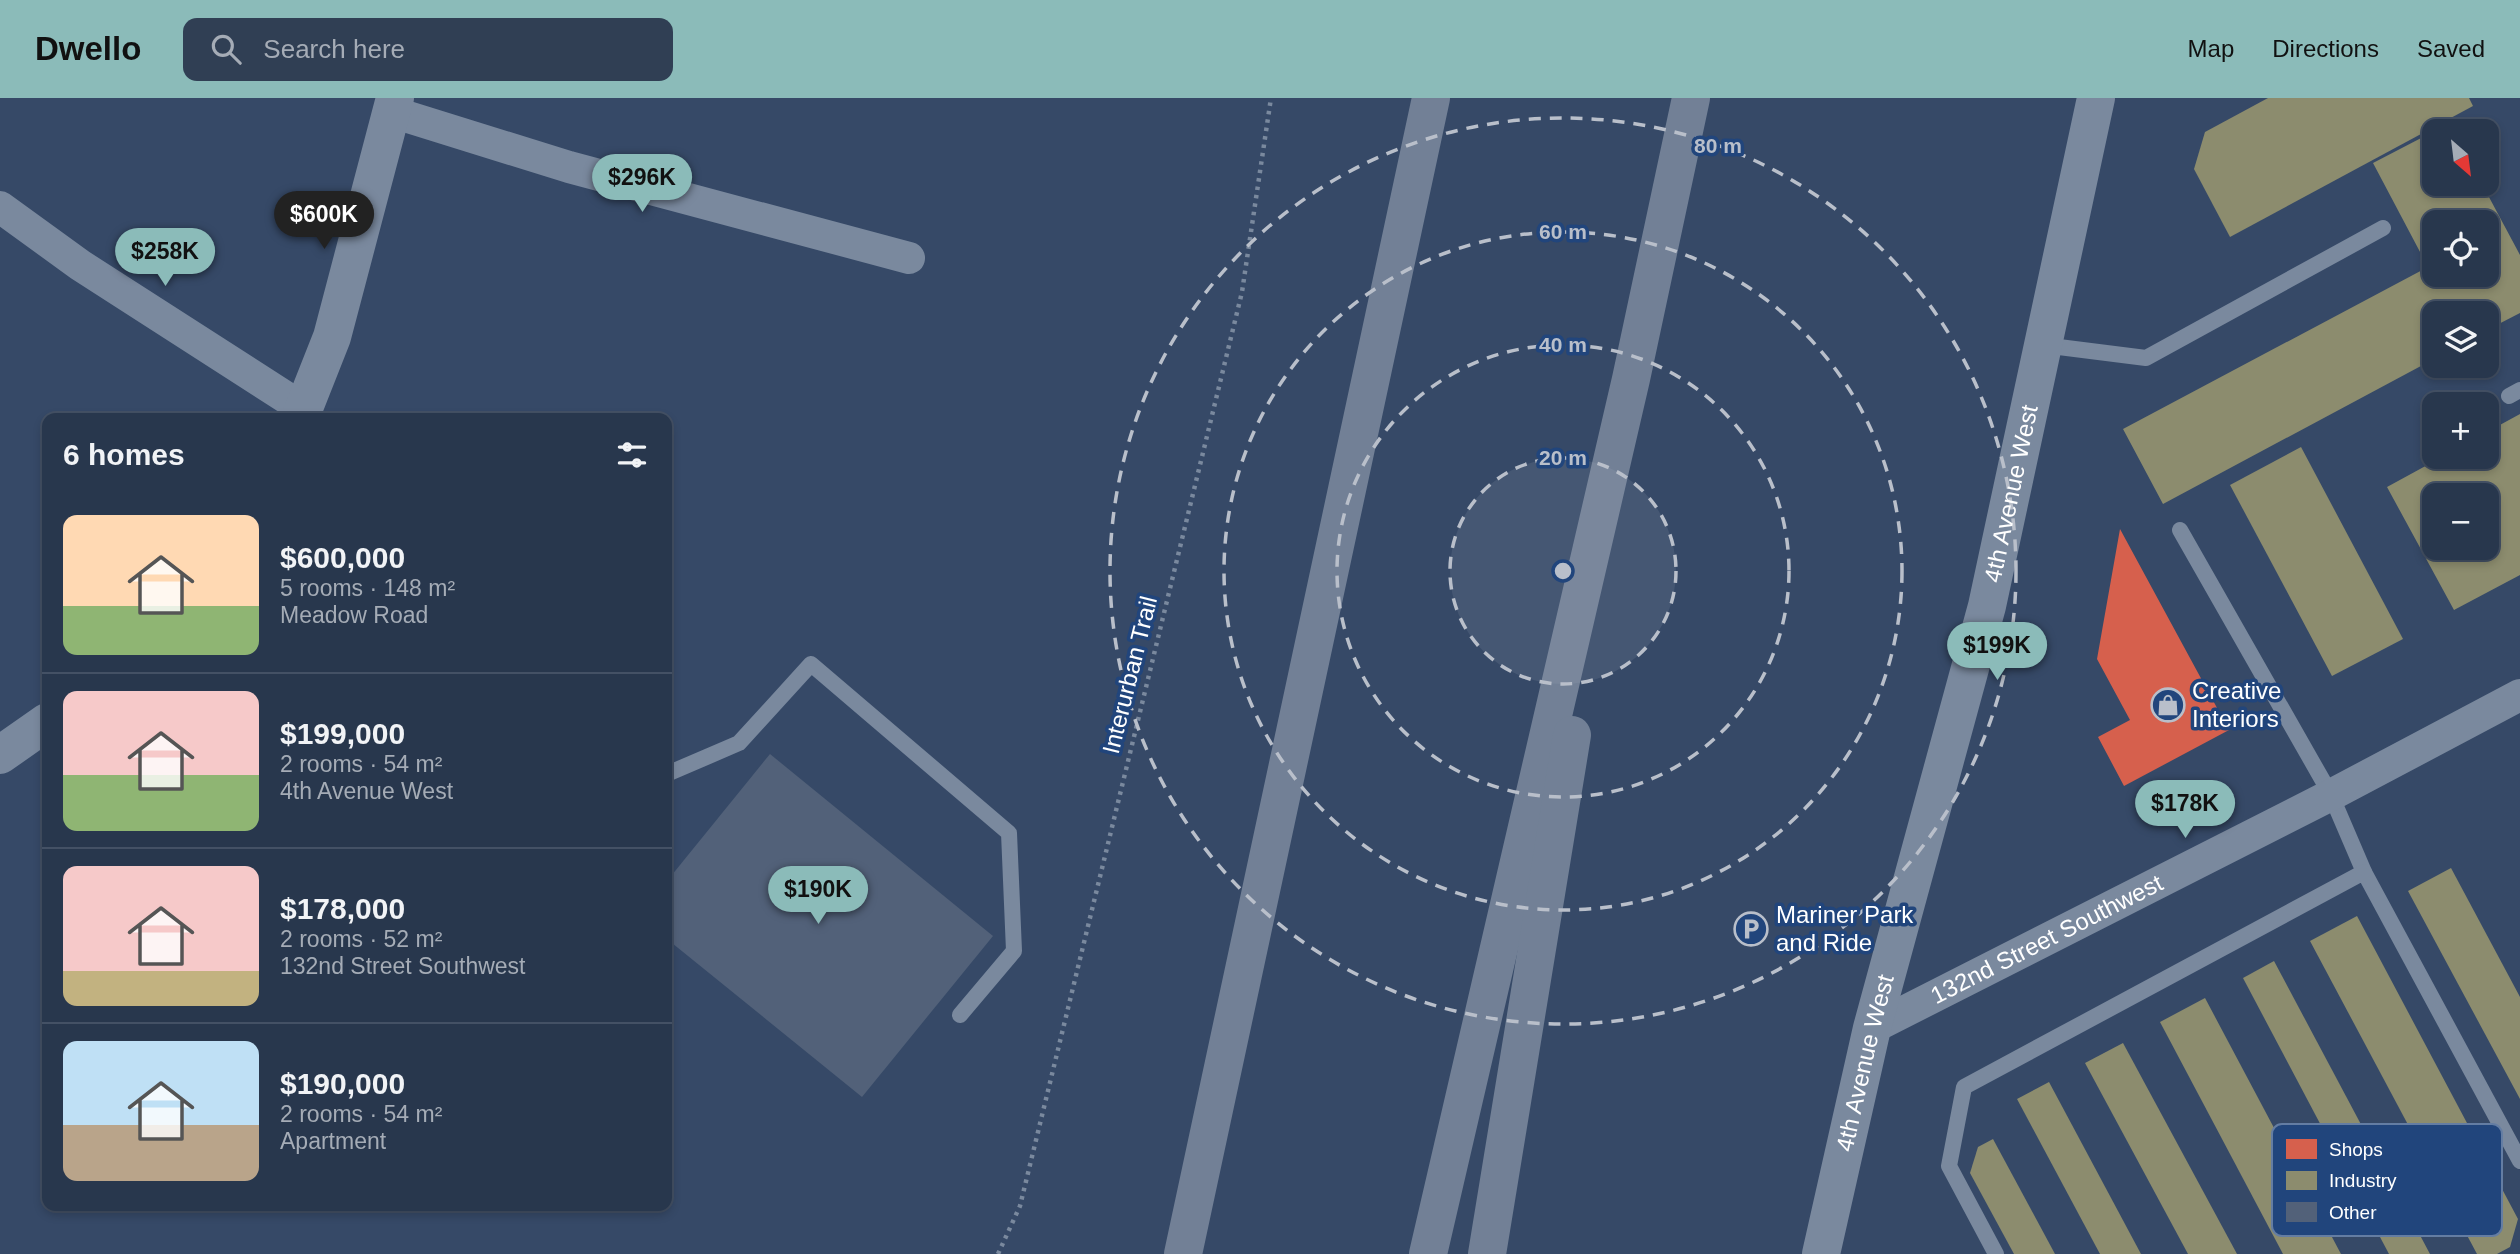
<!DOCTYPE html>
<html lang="en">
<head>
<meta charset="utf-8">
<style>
  body { margin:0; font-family:Helvetica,sans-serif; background:#303f54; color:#f1f3f6; height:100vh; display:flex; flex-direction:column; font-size:26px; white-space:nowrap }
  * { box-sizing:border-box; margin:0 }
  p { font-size:23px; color:#a5acb6 }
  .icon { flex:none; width:38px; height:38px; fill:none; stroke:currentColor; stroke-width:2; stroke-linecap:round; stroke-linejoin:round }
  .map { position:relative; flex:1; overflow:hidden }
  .panel { position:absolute; left:42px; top:315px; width:630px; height:798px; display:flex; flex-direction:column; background:#28374d; border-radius:14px; box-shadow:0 4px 10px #0003,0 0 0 2px #445165 }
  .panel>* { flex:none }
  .needle { width:46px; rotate:152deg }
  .fabs { position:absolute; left:2422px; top:21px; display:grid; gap:14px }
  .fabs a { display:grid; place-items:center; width:77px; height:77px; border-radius:14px; background:#28374d; box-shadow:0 4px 10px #0003,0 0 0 2px #445165; font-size:35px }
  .price { position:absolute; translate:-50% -60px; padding:0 16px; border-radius:24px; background:#8bbbb9; color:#111; font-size:23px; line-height:46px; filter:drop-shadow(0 2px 4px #0008) }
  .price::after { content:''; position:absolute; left:50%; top:42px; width:21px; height:16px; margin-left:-10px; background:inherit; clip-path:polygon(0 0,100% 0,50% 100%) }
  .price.on { background:#222; color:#fff }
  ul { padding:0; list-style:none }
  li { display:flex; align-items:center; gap:21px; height:175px; padding:0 21px }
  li+li { border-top:2px solid #445165 }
  li span { display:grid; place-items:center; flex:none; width:196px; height:140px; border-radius:14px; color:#555 }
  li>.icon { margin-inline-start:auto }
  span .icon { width:84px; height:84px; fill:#fffc; stroke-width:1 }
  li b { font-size:30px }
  h2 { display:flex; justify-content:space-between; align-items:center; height:84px; padding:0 21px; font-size:30px }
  header { display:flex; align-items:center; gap:42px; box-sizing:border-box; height:98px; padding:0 35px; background:#8bbbb9; color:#111 }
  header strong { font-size:33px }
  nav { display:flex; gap:38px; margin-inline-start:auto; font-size:24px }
  .search { width:490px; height:63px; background:#303f54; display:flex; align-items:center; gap:18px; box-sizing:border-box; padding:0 24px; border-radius:14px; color:#a5acb6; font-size:26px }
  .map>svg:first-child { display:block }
  .shops { fill:#d6604d }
  .industry { fill:#8c8c6e; fill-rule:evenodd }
  .building { fill:#526179 }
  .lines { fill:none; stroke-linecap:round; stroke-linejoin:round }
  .path { stroke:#7a899e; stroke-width:4.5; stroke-dasharray:3.5 5; stroke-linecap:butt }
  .service { stroke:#7a899e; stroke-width:16 }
  .minor { stroke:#7a899e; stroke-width:32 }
  .tertiary { stroke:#7a899e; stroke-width:38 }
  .motorway { stroke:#728096; stroke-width:38 }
  .ring { fill:none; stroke:#b9bfca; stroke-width:3.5; stroke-dasharray:12 9 }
  .labels { text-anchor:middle; stroke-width:7; stroke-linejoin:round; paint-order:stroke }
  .street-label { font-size:24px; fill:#fff; stroke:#21457c }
  .poi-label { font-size:24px; fill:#fff; stroke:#21457c; text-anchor:start }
  .key { fill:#21457c; stroke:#647da3; stroke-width:2 }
  .key-label { font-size:19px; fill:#fff }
  .centre { fill:#b9bfca; stroke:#21457c; stroke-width:3.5 }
  .ring-label { font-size:21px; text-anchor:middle; font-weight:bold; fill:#b9bfca; stroke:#21457c; stroke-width:7; stroke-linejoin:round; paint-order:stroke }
</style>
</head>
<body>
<header>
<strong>Dwello</strong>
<div class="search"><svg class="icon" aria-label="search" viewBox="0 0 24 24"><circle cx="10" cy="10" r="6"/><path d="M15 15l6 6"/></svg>Search here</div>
<nav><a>Map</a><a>Directions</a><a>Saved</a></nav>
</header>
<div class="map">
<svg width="2520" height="1156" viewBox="0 0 2520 1156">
  <rect width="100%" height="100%" fill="#364967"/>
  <polygon class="shops" points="2120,431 2229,632 2124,688 2098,639 2130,622 2097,561"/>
  <g class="industry">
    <polygon points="2268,0 2469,0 2473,8 2230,139 2194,71 2205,34"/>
    <path d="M2450,25L2454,33H2434V86H2482L2520,157V215L2487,232V215H2434V261L2163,406L2123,331L2428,169L2373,65ZM2434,124H2487V177H2434Z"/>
    <path d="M2520,316V477L2454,512L2387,389L2442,359H2487V334ZM2434,397H2487V450H2434Z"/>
    <polygon points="2301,349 2403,541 2332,578 2230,387"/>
    <polygon points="2451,770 2520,899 2520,1001 2408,793"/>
    <polygon points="2357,818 2518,1121 2510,1149 2497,1156 2477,1156 2310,843"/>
    <polygon points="2274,863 2430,1156 2389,1156 2243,880"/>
    <polygon points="2205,900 2341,1156 2283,1156 2160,924"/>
    <polygon points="2123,945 2237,1156 2188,1156 2085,965"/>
    <polygon points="2049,984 2141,1156 2100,1156 2017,1001"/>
    <polygon points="1993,1041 2055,1156 2014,1156 1970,1075 1978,1049"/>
  </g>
  <polygon class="building" points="770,656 993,838 862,999 667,841 667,783"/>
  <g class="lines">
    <polyline class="path" points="998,1156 1020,1108 1242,194 1271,0"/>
    <g class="service">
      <polyline points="2043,247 2146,260 2383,130"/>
      <polyline points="2509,298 2520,292"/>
      <polyline points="2180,432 2331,697 2364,774"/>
      <polyline points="667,676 739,645 811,566 1009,735 1014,853 960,917"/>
      <polyline points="1996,1156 1949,1068 1964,989 2364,774 2520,1063"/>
    </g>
    <g class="minor">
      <polyline points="392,14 569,69 909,160"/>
      <polyline points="0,109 80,167 304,311"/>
      <path id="s1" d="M1872,930L2331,697L2520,597"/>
    </g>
    <g class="tertiary">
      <polyline points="300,320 332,239 395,0"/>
      <polyline points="0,657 47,624"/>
      <path id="s2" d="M1821,1156L1872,930L1987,508L2096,0"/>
    </g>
    <g class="motorway">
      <polyline points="1183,1156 1431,0"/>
      <polyline points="1428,1156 1631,281 1691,0"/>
      <polyline points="1487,1156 1572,637"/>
    </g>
  </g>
  <circle cx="1563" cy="473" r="113" fill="#b9bfca" fill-opacity=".12"/>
  <g class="ring">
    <circle cx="1563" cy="473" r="113"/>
    <circle cx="1563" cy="473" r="226"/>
    <circle cx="1563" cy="473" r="339"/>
    <circle cx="1563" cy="473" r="453"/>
  </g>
  <defs>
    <symbol id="shop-ring" viewBox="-11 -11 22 22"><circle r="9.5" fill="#21457c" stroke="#b9bfca" stroke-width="1.5"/><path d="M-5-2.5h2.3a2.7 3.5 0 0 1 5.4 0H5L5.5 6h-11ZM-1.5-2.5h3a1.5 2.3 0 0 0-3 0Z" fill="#b9bfca"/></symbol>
    <symbol id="parking-ring" viewBox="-11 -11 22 22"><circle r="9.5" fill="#21457c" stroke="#b9bfca" stroke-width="1.5"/><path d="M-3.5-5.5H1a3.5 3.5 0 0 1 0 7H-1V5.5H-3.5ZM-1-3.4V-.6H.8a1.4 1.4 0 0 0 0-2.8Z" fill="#b9bfca"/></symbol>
  </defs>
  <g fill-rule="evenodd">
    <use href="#shop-ring" x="2149" y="588" width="38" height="38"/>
    <use href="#parking-ring" x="1732" y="812" width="38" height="38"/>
  </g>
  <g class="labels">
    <g class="street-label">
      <text dy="8" stroke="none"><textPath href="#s2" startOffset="784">4th Avenue West</textPath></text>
      <text transform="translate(1130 577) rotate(-76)" y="8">Interurban Trail</text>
      <text dy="8" stroke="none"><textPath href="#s1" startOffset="196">132nd Street Southwest</textPath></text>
      <text dy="8" stroke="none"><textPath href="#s2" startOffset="196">4th Avenue West</textPath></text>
    </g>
    <g class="poi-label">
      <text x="2192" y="601">Creative<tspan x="2192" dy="28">Interiors</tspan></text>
      <text x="1776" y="825">Mariner Park<tspan x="1776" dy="28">and Ride</tspan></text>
    </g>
  </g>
  <rect x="2272" y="1026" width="230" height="112" rx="10" class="key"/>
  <rect x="2286" y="1041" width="31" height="20" fill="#d6604d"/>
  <rect x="2286" y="1073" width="31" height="19" fill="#8c8c6e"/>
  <rect x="2286" y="1104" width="31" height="20" fill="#526179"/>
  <g class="key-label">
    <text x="2329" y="1058">Shops</text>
    <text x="2329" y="1089">Industry</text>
    <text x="2329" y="1121">Other</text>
  </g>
  <circle cx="1563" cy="473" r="10" class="centre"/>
  <g class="ring-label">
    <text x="1718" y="55">80 m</text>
    <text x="1563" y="141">60 m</text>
    <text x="1563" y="254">40 m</text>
    <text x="1563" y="367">20 m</text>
  </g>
</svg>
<div class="fabs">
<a><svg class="needle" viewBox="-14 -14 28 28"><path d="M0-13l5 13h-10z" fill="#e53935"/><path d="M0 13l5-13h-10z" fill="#a5acb6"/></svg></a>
<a><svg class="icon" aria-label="locate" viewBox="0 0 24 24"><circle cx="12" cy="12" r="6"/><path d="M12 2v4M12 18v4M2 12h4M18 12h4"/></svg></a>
<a><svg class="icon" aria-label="layers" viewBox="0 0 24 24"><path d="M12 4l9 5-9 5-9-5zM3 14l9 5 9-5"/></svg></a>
<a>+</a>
<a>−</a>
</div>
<b class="price" style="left:642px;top:116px">$296K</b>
<b class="price on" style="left:324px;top:153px">$600K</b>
<b class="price" style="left:165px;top:190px">$258K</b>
<b class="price" style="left:1997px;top:584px">$199K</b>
<b class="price" style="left:2185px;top:742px">$178K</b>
<b class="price" style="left:818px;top:828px">$190K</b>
<section class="panel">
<h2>6 homes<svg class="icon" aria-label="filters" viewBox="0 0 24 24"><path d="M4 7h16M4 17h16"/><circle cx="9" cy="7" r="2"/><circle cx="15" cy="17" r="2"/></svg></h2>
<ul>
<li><span style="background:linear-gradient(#ffd9b3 65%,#8fb573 0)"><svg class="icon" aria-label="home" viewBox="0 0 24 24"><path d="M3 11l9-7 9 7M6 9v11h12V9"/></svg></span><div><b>$600,000</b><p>5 rooms · 148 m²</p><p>Meadow Road</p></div></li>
<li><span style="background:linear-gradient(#f6c9c9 60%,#8fb573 0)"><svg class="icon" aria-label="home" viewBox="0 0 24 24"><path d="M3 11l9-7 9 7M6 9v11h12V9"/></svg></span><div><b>$199,000</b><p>2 rooms · 54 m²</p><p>4th Avenue West</p></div></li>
<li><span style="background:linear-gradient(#f6c9c9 75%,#c2b280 0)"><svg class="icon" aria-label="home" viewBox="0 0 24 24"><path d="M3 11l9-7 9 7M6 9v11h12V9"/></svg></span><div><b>$178,000</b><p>2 rooms · 52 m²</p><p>132nd Street Southwest</p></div></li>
<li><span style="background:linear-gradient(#bfe0f5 60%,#b9a48a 0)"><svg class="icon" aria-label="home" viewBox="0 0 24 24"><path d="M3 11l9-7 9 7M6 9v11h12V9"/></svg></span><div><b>$190,000</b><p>2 rooms · 54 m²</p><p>Apartment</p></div></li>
</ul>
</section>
</div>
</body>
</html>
